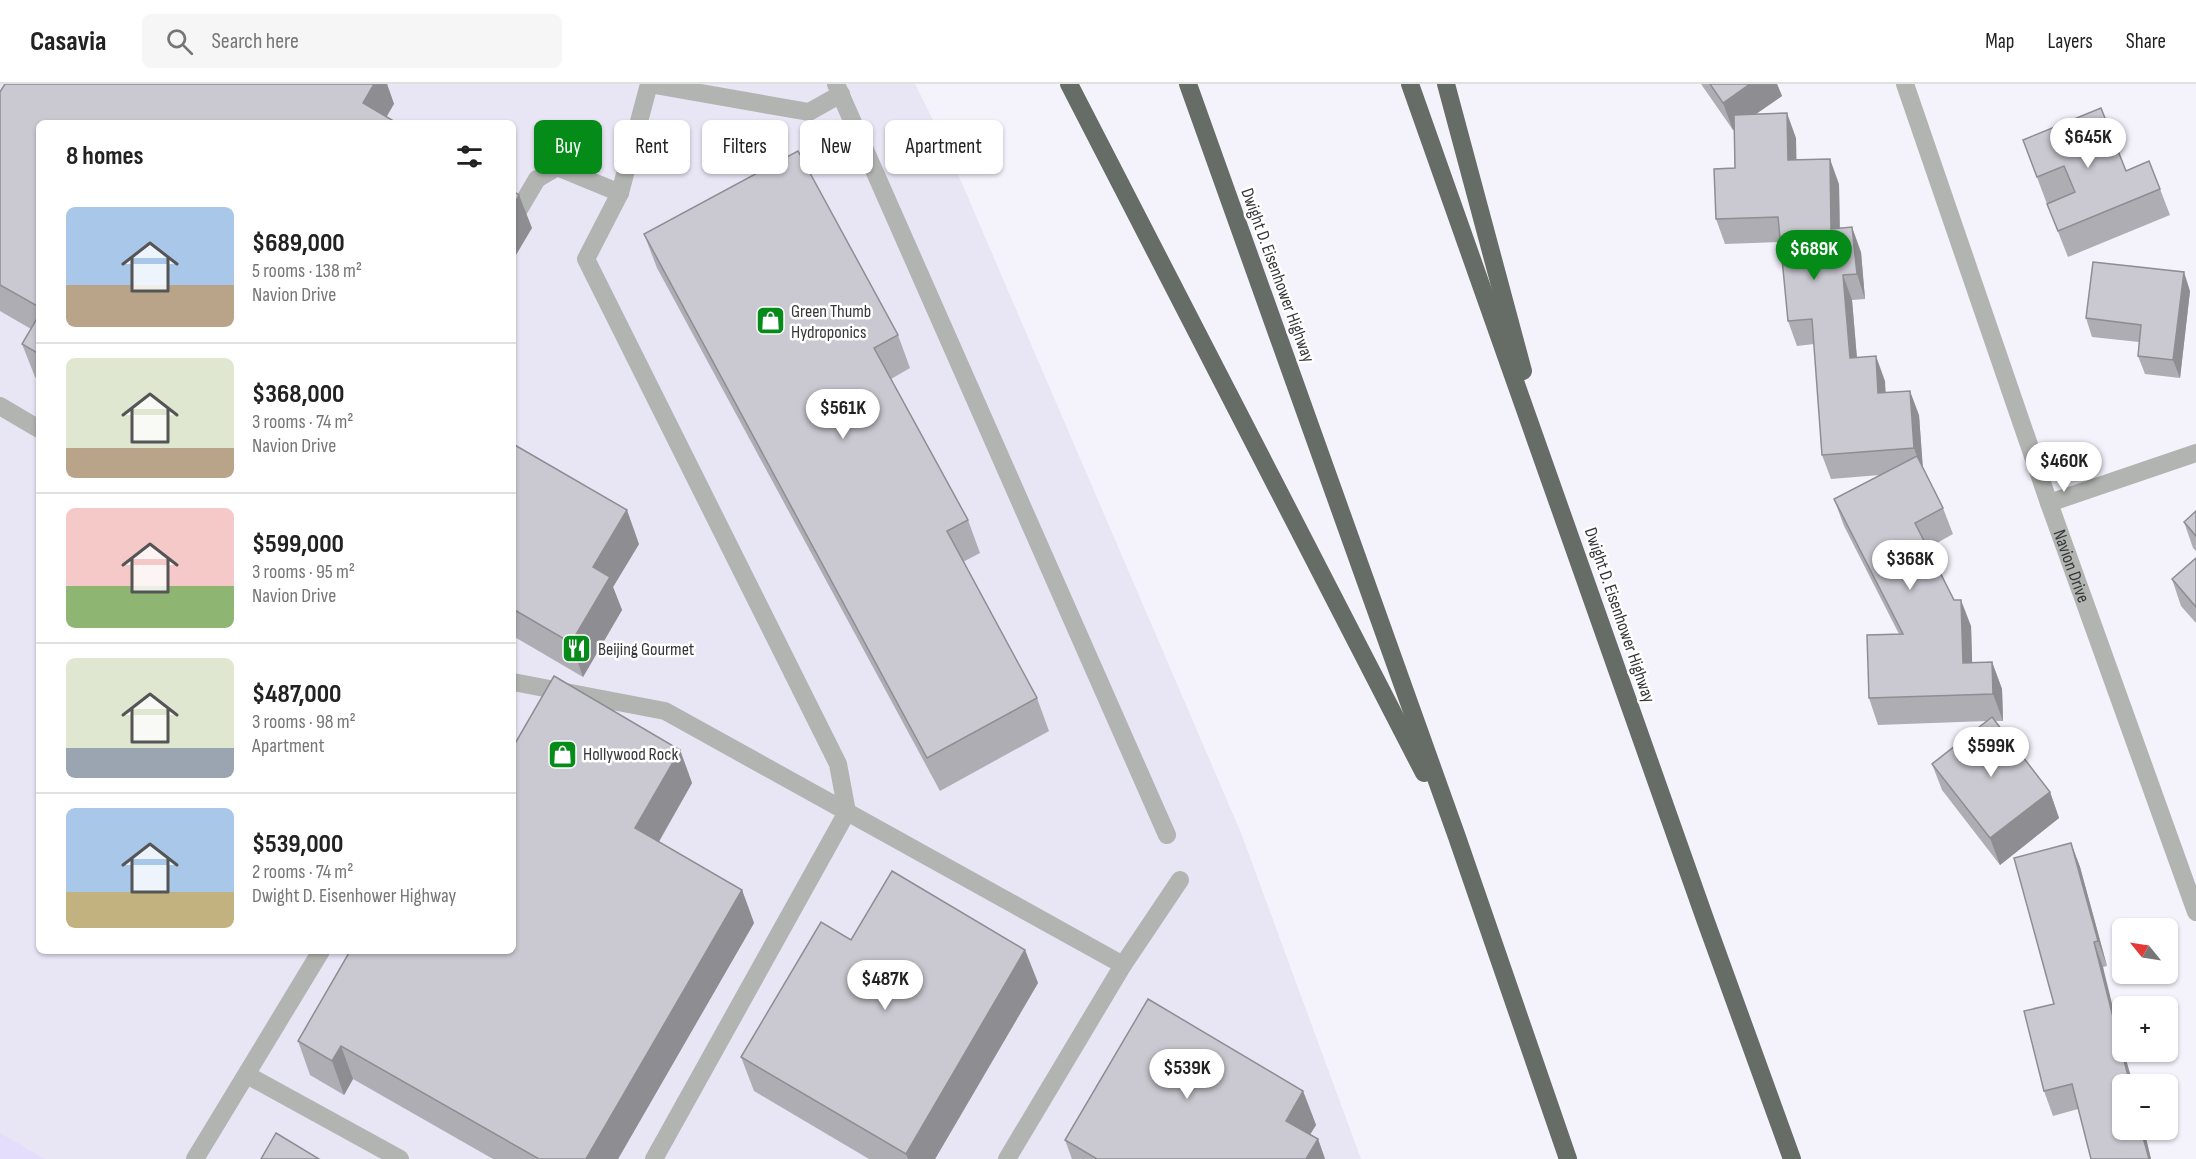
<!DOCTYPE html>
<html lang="en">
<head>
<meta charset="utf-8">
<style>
  body { margin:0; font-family:"Sofia Sans Condensed",sans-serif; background:#f6f6f6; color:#222; height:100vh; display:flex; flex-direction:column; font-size:22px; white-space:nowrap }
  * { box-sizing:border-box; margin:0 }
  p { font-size:20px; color:#767676 }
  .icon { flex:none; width:33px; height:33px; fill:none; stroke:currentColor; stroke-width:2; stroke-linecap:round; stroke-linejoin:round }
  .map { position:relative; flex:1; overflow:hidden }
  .sheet { position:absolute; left:36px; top:36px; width:480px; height:834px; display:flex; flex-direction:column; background:#fff; border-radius:9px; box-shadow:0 2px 4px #0004 }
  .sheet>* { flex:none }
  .top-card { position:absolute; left:534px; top:36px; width:570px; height:54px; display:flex; gap:12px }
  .needle { width:39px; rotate:300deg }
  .controls { position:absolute; left:2112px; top:834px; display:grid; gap:12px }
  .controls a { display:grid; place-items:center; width:66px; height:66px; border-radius:9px; background:#fff; box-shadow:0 2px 4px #0004; font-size:30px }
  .price { position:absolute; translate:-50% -51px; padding:0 14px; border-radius:21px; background:#fff; color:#222; font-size:20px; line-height:39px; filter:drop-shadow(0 2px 3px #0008) }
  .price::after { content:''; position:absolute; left:50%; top:36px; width:18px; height:14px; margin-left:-9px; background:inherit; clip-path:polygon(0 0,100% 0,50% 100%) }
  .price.on { background:#058b18; color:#fff }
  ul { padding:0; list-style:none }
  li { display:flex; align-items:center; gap:18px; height:150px; padding:0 30px }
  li+li { border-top:2px solid #e0e0e0 }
  li span { display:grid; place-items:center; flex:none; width:168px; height:120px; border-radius:9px; color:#555 }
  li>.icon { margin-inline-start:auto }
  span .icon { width:72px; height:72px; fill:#fffc; stroke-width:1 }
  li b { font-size:26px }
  h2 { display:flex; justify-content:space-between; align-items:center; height:72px; padding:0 30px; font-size:26px }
  .tag { padding:0 21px; border-radius:9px; background:#fff; box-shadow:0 2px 4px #0004; font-size:21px; line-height:54px }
  .tag.on { background:#058b18; color:#fff }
  header { display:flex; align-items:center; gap:36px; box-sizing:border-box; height:84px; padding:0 30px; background:#fff; border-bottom:2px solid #e0e0e0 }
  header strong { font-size:28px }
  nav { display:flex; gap:33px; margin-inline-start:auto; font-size:21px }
  .search { width:420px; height:54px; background:#f6f6f6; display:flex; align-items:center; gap:15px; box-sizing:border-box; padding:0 21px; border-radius:9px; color:#767676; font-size:22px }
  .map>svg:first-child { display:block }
  .built { fill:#e8e5f5; fill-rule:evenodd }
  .green { fill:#e4defc }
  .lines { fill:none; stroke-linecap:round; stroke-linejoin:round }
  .minor { stroke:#b1b4b1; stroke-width:18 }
  .highway { stroke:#666c66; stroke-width:18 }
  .wall { fill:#aeadb4 }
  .shaded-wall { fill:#8d8d92 }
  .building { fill:#cac9d1; stroke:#8d8d92; stroke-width:1.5 }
  .labels { text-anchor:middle; stroke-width:5; stroke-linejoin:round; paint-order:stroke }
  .street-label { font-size:18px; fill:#363639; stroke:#fff }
  .poi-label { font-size:18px; fill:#363639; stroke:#fff; text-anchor:start }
</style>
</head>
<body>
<header>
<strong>Casavia</strong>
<div class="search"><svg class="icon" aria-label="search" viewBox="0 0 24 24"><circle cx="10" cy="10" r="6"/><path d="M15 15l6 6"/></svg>Search here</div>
<nav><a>Map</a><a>Layers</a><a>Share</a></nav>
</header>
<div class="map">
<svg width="2196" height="1075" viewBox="0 0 2196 1075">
  <rect width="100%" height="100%" fill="#f4f2fb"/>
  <path class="built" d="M0,0H915L945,60L1241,749L1361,1075H0ZM39,39H513V867H39Z"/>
  <polygon class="green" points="0,1049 45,1075 0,1075"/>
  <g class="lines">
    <g class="minor">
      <polyline points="649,0 620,109 586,175 838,680 847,728 654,1075"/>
      <polyline points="649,0 809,28 841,10"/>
      <polyline points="836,0 1167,751"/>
      <path id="s1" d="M1905,0L2049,419L2196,828"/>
      <polyline points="514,134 537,95 557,83 620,109"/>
      <polyline points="0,322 39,345"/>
      <polyline points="2049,419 2196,369"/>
      <polyline points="513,598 665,627 1123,881 1007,1075"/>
      <polyline points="1123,881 1180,796"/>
      <polyline points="247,991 400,1075"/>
      <polyline points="195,1075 321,867"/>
    </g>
    <g class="highway">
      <polyline points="1069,0 1424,689"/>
      <polyline points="1188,0 1457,753 1568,1075"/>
      <polyline points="1410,0 1705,835 1792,1075"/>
      <polyline points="1446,0 1523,287"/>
    </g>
  </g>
  <g class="wall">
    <polygon points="5,0 387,0 394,20 39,39 39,270 31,245 0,227 0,8"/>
    <polygon points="1701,0 1777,0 1782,12 1755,30 1796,54 1796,76 1839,100 1840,145 1861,168 1865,215 1852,216 1857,274 1885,297 1885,309 1919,331 1923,384 1943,424 1953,450 1928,464 1954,516 1971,542 1972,579 1992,578 2002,605 2003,637 1994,637 2050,708 2059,734 2000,781 1942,706 1932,680 1987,637 1878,641 1869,614 1899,550 1844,442 1834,415 1880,391 1831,395 1822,371 1814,260 1797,262 1788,237 1781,158 1725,160 1716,135 1735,84 1734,45 1733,46"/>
    <polygon points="2023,56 2126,87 2160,105 2170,131 2068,173 2047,120 2074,109 2047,120"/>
    <polygon points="644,150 898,251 910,284 891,295 968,436 980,469 963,478 1037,614 1049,647 940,707 657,184"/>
    <polygon points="2190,207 2180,294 2145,290 2138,272 2139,258 2092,253 2086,234"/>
    <polygon points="22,260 39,270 39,296 35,293"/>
    <polygon points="513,360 639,460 613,503 622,526 583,593 513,552"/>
    <polygon points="2196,427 2196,467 2193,464 2184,438"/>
    <polygon points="2196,474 2196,539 2181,522 2172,495"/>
    <polygon points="680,666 692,699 659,758 742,806 754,839 618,1075 493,1075 353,995 344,1011 310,991 298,957"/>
    <polygon points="2071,759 2080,783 2107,882 2103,883 2122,1046 2144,1046 2151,1075 2078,1025 2053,1032 2044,1007"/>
    <polygon points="851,856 1025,866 1038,899 935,1075 869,1075 754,1007 741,973"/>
    <polygon points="1303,1007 1316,1041 1310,1050 1318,1055 1325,1075 1072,1075 1065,1056"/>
  </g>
  <g class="shaded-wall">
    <polygon points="374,0 387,0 394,20 383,39 363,19"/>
    <polygon points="1750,0 1777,0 1782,12 1733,46 1723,19"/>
    <polygon points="1787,29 1796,54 1797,100 1788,76"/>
    <polygon points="1830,75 1839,100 1840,170 1831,145"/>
    <polygon points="519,111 532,144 513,176 513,122"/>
    <polygon points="1852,143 1861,168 1865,215 1857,190"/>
    <polygon points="2184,188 2190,207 2180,294 2173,276"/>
    <polygon points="1843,191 1852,216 1859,299 1850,274"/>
    <polygon points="1876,272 1885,297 1887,334 1878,309"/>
    <polygon points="1910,307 1919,331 1923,388 1914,364"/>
    <polygon points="627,426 639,460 613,503 622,526 583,593 571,559 593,483"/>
    <polygon points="1961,516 1971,542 1973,606 1963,579"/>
    <polygon points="1992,578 2002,605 2003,637 1993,610"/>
    <polygon points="680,666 692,699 647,778 635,744"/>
    <polygon points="2050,708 2059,734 2000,781 1990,754"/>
    <polygon points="2071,759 2080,783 2107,882 2098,857"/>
    <polygon points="742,806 754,839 618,1075 586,1075"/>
    <polygon points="2094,858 2103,883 2122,960 2122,968 2124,968 2133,1000 2130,1000"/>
    <polygon points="1025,866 1038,899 935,1075 908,1075 906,1070"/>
    <polygon points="341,962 353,995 344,1011 332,977"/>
    <polygon points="1303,1007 1316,1041 1298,1070 1286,1037"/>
    <polygon points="2141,1046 2144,1046 2151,1075 2149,1075"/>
    <polygon points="1318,1055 1325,1075 1306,1075"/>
  </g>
  <g class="building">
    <polygon points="5,0 374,0 363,19 397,39 39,39 39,223 0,201 0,8"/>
    <polygon points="1710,0 1750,0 1723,19"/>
    <polygon points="2101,24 2126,87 2149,77 2160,105 2058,147 2047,120 2075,108 2064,82 2037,93 2023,56"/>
    <polygon points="1787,29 1788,76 1830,75 1831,145 1852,143 1857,190 1843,191 1850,274 1876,272 1878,309 1910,307 1914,364 1822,371 1812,235 1788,237 1778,133 1716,135 1714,85 1735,84 1734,31"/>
    <polygon points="798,67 898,251 874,264 968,436 947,447 1037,614 927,674 644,150"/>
    <polygon points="513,107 519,111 513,122"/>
    <polygon points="2093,178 2184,188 2173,276 2138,272 2141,241 2086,234"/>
    <polygon points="39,231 39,270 22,260"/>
    <polygon points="513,360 627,426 593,483 610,493 571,559 513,525"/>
    <polygon points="1917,372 1943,424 1915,439 1954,516 1961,516 1963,579 1992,578 1993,610 1869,614 1867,551 1903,550 1834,415"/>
    <polygon points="2196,427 2196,452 2184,438"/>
    <polygon points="2196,474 2196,523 2172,495"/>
    <polygon points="554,592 680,666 635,744 742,806 586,1075 539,1075 341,962 332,977 298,957 350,867 513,867 513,663"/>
    <polygon points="1992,633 2050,708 1990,754 1932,680"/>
    <polygon points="2071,759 2098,857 2094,858 2130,1000 2122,1000 2122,1046 2141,1046 2149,1075 2091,1075 2072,1000 2044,1007 2024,927 2054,920 2014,774"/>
    <polygon points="892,787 1025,866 906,1070 741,973 821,838 851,856"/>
    <polygon points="1148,915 1303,1007 1286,1037 1318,1055 1306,1075 1097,1075 1065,1056"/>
    <polygon points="276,1049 319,1075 261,1075"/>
  </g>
  <defs>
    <symbol id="shop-square" viewBox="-11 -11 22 22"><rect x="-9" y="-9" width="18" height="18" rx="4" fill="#058b18" stroke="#fff"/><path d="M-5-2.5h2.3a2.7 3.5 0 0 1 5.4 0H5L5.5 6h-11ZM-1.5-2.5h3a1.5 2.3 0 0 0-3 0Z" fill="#fff"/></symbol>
    <symbol id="restaurant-square" viewBox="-11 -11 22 22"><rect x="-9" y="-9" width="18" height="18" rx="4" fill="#058b18" stroke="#fff"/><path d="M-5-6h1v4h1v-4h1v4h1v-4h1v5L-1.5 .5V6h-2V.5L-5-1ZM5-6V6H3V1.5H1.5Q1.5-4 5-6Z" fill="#fff"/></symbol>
  </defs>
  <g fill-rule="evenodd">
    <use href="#shop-square" x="754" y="220" width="33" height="33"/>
    <use href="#restaurant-square" x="560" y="548" width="33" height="33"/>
    <use href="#shop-square" x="546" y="654" width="33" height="33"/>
  </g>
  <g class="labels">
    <g class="street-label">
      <text transform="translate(1278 191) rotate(70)" y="6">Dwight D. Eisenhower Highway</text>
      <text dy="6" stroke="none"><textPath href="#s1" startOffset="510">Navion Drive</textPath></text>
      <text transform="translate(1620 531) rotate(71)" y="6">Dwight D. Eisenhower Highway</text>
    </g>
    <g class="poi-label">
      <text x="791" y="233">Green Thumb<tspan x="791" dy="21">Hydroponics</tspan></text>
      <text x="598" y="571">Beijing Gourmet</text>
      <text x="583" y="676">Hollywood Rock</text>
    </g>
  </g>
</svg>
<div class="controls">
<a><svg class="needle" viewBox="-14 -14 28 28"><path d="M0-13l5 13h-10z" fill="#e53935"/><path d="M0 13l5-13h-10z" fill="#767676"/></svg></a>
<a>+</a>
<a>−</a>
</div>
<b class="price" style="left:2088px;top:85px">$645K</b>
<b class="price on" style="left:1814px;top:197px">$689K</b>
<b class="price" style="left:843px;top:356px">$561K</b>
<b class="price" style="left:2064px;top:409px">$460K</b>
<b class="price" style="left:1910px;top:507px">$368K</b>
<b class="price" style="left:1991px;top:694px">$599K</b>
<b class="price" style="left:885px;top:927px">$487K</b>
<b class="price" style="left:1187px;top:1016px">$539K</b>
<div class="top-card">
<a class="tag on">Buy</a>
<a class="tag">Rent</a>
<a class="tag">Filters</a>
<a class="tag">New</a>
<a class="tag">Apartment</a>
</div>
<section class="sheet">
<h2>8 homes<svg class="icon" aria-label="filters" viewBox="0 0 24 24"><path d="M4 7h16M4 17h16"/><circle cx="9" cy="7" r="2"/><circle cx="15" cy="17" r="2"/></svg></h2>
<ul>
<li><span style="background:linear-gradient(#a9c7e8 65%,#b9a48a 0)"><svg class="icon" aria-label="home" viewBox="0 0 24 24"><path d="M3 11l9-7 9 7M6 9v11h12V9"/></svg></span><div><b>$689,000</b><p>5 rooms · 138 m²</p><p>Navion Drive</p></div></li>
<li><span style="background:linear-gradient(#dfe7d0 75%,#b9a48a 0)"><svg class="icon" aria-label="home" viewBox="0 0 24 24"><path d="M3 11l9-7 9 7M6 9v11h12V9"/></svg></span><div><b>$368,000</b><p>3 rooms · 74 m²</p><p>Navion Drive</p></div></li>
<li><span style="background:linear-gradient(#f6c9c9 65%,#8fb573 0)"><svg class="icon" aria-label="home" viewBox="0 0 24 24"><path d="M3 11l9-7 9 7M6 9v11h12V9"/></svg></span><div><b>$599,000</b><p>3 rooms · 95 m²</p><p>Navion Drive</p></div></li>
<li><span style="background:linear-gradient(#dfe7d0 75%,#9aa5b1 0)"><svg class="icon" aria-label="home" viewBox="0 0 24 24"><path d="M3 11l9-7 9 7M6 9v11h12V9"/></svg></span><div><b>$487,000</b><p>3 rooms · 98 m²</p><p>Apartment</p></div></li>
<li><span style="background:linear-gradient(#a9c7e8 70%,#c2b280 0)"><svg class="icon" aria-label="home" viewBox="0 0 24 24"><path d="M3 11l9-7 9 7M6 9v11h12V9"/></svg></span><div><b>$539,000</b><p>2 rooms · 74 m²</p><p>Dwight D. Eisenhower Highway</p></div></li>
</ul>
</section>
</div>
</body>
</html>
